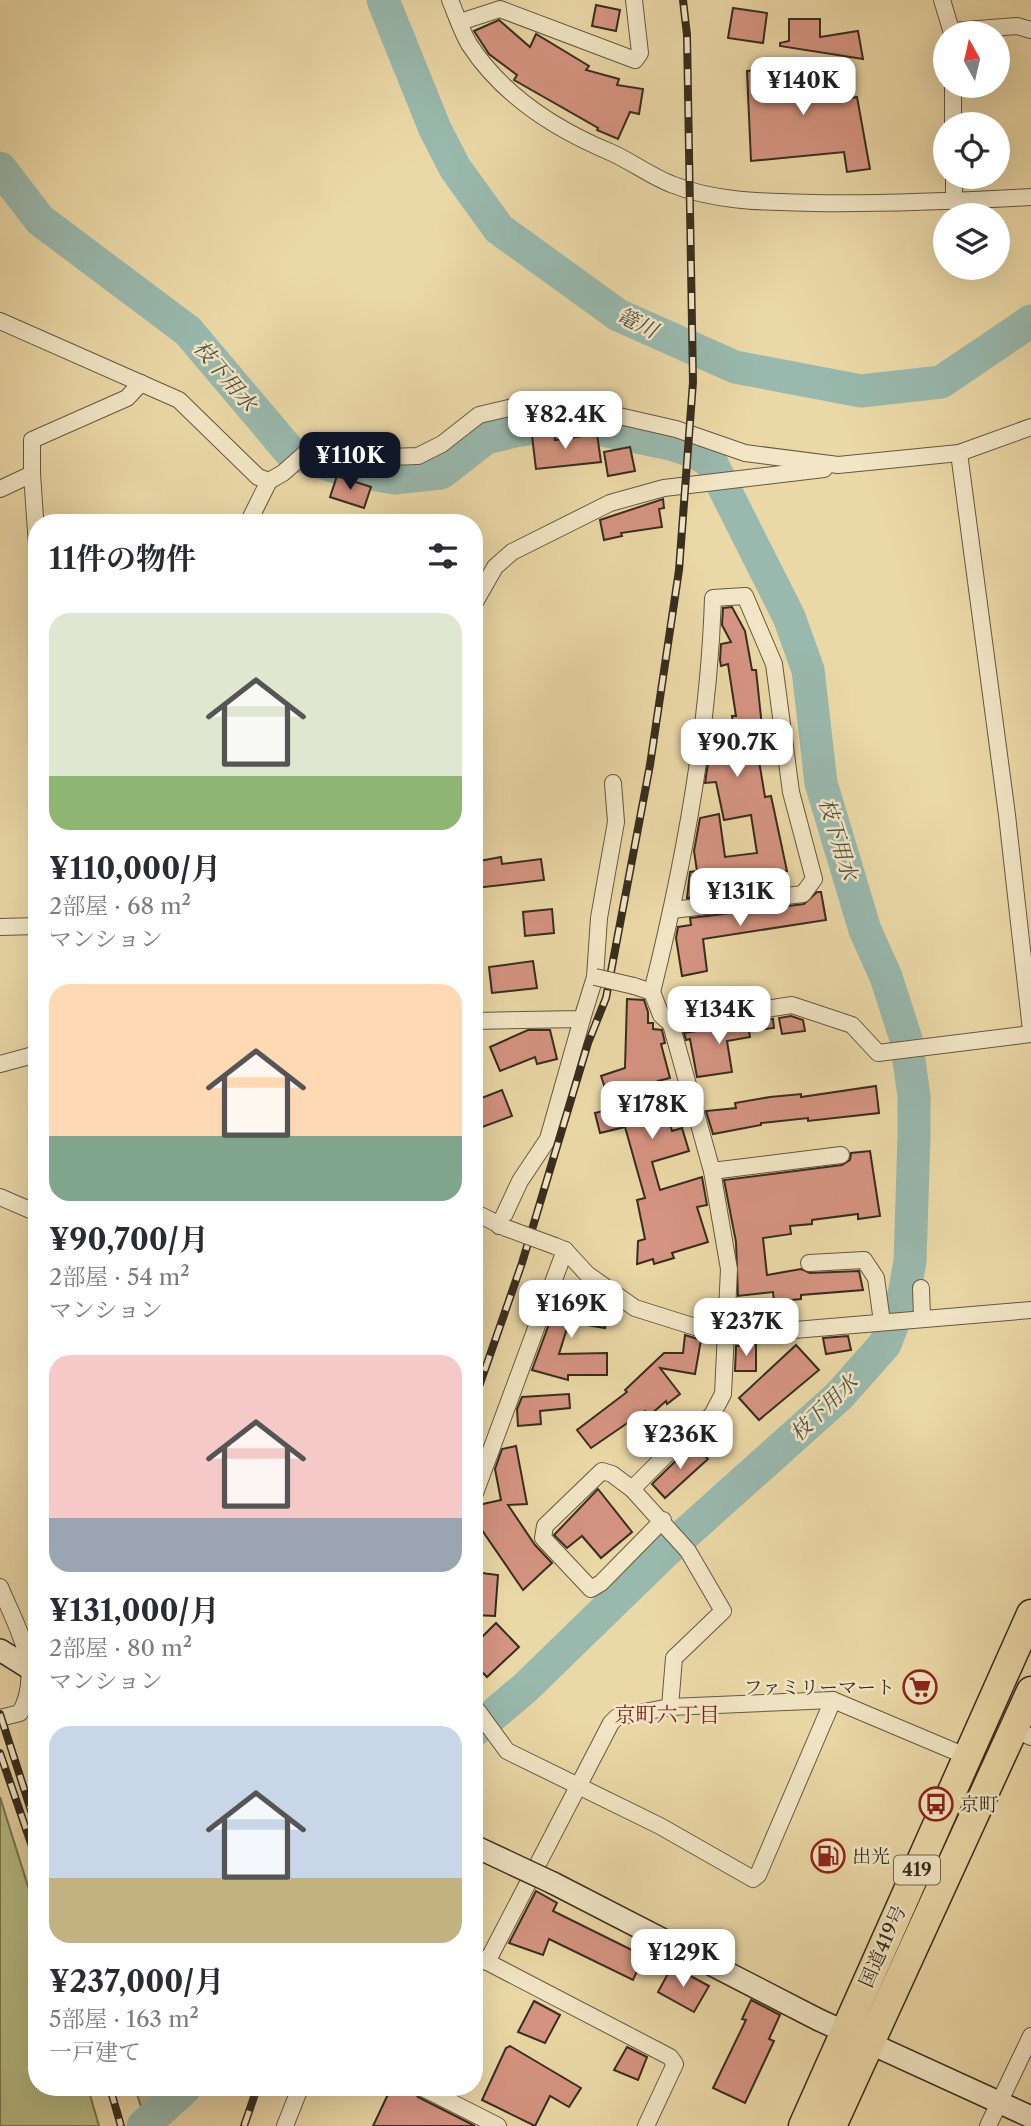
<!DOCTYPE html>
<html lang="ja">
<head>
<meta charset="utf-8">
<style>
  body { margin:0; font-family:"Libre Caslon Text","Noto Serif JP",serif; background:#f2f2f3; color:#2b2b33; height:100vh; display:flex; flex-direction:column; font-size:26px; white-space:nowrap }
  * { box-sizing:border-box; margin:0 }
  p { font-size:23px; color:#7c7c81 }
  .icon { flex:none; width:38px; height:38px; fill:none; stroke:currentColor; stroke-width:2; stroke-linecap:round; stroke-linejoin:round }
  .map { position:relative; flex:1; overflow:hidden }
  .details { position:absolute; left:28px; top:514px; width:455px; height:1582px; display:flex; flex-direction:column; background:#fff; border-radius:28px; box-shadow:0 7px 28px #0002 }
  .details>* { flex:none }
  .needle { width:46px; rotate:352deg }
  .buttons { position:absolute; left:933px; top:21px; display:grid; gap:14px }
  .buttons a { display:grid; place-items:center; width:77px; height:77px; border-radius:50%; background:#fff; box-shadow:0 7px 28px #0002; font-size:35px }
  .price { position:absolute; translate:-50% -60px; padding:0 16px; border-radius:14px; background:#fff; color:#222; font-size:23px; line-height:46px; filter:drop-shadow(0 2px 4px #0008) }
  .price::after { content:''; position:absolute; left:50%; top:42px; width:21px; height:16px; margin-left:-10px; background:inherit; clip-path:polygon(0 0,100% 0,50% 100%) }
  .price.current { background:#111827; color:#fff }
  ul { padding:0; list-style:none }
  li { display:grid; align-content:center; gap:14px; height:371px; padding:0 21px }
  li span { display:grid; place-items:center; height:217px; border-radius:21px; color:#555 }
  li>.icon { margin-inline-start:auto }
  span .icon { width:126px; height:126px; fill:#fffc; stroke-width:1 }
  li b { font-size:30px }
  h2 { display:flex; justify-content:space-between; align-items:center; height:84px; padding:0 21px; font-size:30px }
  .map>svg:first-child { display:block }
  .green { fill:#b8be86; stroke:#787652; stroke-width:2 }
  .lines { fill:none; stroke-linecap:round; stroke-linejoin:round }
  .river { stroke:#99b9ae; stroke-width:33 }
  .building { fill:#d69482; stroke:#382d1f; stroke-width:2 }
  .street-casing { stroke:#655841; stroke-width:18 }
  .secondary-casing { stroke:#382d1f; stroke-width:24 }
  .highway-casing { stroke:#382d1f; stroke-width:31 }
  .street { stroke:#f2e6c6; stroke-width:16 }
  .secondary { stroke:#f2e6c6; stroke-width:21 }
  .highway { stroke:#ebd8a7; stroke-width:28 }
  .rail-casing { stroke:#382d1f; stroke-width:8 }
  .rail { stroke:#f2e6c6; stroke-width:5; stroke-dasharray:16; stroke-linecap:butt }
  .street-bridge-casing { stroke:#655841; stroke-width:18; stroke-linecap:butt }
  .secondary-bridge-casing { stroke:#382d1f; stroke-width:24; stroke-linecap:butt }
  .street-bridge { stroke:#f2e6c6; stroke-width:16 }
  .secondary-bridge { stroke:#f2e6c6; stroke-width:21 }
  .labels { text-anchor:middle; stroke-width:5; stroke-linejoin:round; paint-order:stroke }
  .shield { fill:#f2e6c6; stroke:#706451; stroke-width:2 }
  .shield-label { font-size:18px; font-weight:bold; fill:#382d1f }
  .poi-label { font-size:19px; fill:#382d1f; stroke:#f2e6c6; text-anchor:start }
  .street-label { font-size:19px; fill:#382d1f; stroke:#f2e6c6 }
  .water-label { font-size:21px; font-style:italic; fill:#505043; stroke:#f2e6c6 }
  .neighbourhood-label { font-size:21px; fill:#7a1f14; stroke:#f2e6c6 }
</style>
</head>
<body>
<div class="map">
<svg width="1031" height="2126" viewBox="0 0 1031 2126">
  <rect width="100%" height="100%" fill="#ebd8a7"/>
  <filter id="stains"><feTurbulence type="fractalNoise" baseFrequency=".00286" numOctaves="4"/><feColorMatrix values="0 0 0 0 .2 0 0 0 0 .09 0 0 0 0 .02 0 0 0 .5 -.17"/></filter>
  <radialGradient id="worn" r=".72"><stop offset=".6" stop-color="#630" stop-opacity="0"/><stop offset="1" stop-color="#630" stop-opacity=".3"/></radialGradient>
  <g class="green">
    <polygon points="0,1797 37,1915 37,2088 88,2088 99,2126 0,2126"/>
    <polygon points="135,2088 162,2088 143,2113"/>
  </g>
  <g class="lines">
    <g class="river">
      <polyline points="383,0 435,129 455,168 499,229 618,315 735,367 861,391 941,382 1031,321"/>
      <polyline points="0,168 40,220 188,331 291,453 343,469 394,478 441,473 486,438 515,431 542,427 593,428 671,444 695,452 711,462 789,617 808,670 821,783 865,930 886,977 906,1039 914,1096 914,1137 910,1261 904,1295 885,1344 839,1396 666,1551 525,1688 474,1731"/>
      <polyline points="143,2126 185,2088"/>
    </g>
  </g>
  <g class="building">
    <polygon points="596,5 620,10 616,31 592,26"/>
    <polygon points="733,8 767,13 763,43 728,38"/>
    <polygon points="789,19 820,19 820,37 858,31 863,59 780,46 780,43 789,41"/>
    <polygon points="499,20 530,47 536,34 589,66 586,70 619,79 617,85 643,89 639,114 630,112 618,139 597,130 598,128 514,80 517,75 489,54 474,31"/>
    <polygon points="827,64 831,102 857,97 870,169 847,172 844,152 751,161 747,71"/>
    <polygon points="554,433 555,440 597,434 601,462 536,469 532,436"/>
    <polygon points="630,447 635,471 608,476 604,452"/>
    <polygon points="337,476 371,487 364,508 330,497"/>
    <polygon points="663,499 664,508 659,509 662,527 621,533 622,536 604,540 600,520"/>
    <polygon points="732,607 745,631 752,670 756,670 763,736 755,737 765,797 771,796 787,871 716,878 718,894 687,898 690,872 697,871 694,851 700,818 719,814 725,857 757,853 751,815 724,820 716,782 705,783 708,763 711,763 713,727 733,724 732,716 736,716 728,664 721,666 720,660 721,644 731,642 722,625 723,608"/>
    <polygon points="501,857 502,864 541,859 544,880 476,888 474,862"/>
    <polygon points="817,892 821,892 826,920 703,939 707,971 682,976 676,938 678,927 691,925 690,918 804,904"/>
    <polygon points="552,909 554,933 525,936 523,912"/>
    <polygon points="533,961 537,988 492,993 489,967"/>
    <polygon points="627,999 644,1000 648,1012 648,1023 653,1023 653,1029 662,1030 665,1043 661,1044 670,1078 658,1081 672,1131 682,1128 689,1151 652,1162 660,1190 702,1177 707,1205 697,1207 708,1242 672,1253 674,1258 654,1264 653,1259 637,1264 638,1241 645,1239 637,1200 645,1198 625,1127 600,1133 595,1113 612,1109 601,1076 625,1068"/>
    <polygon points="791,1016 803,1020 805,1031 782,1034 779,1018"/>
    <polygon points="773,1019 774,1028 749,1031 750,1037 727,1041 732,1072 697,1077 690,1039 686,1040 684,1033"/>
    <polygon points="528,1030 550,1030 557,1059 537,1064 535,1057 500,1071 490,1047"/>
    <polygon points="876,1086 879,1113 808,1121 808,1118 761,1123 761,1125 713,1134 706,1111 736,1108 735,1103 770,1097 801,1094 801,1097"/>
    <polygon points="502,1090 512,1116 474,1130 474,1101"/>
    <polygon points="870,1151 880,1216 858,1219 858,1214 812,1220 812,1224 790,1226 791,1234 763,1238 767,1275 801,1269 810,1273 859,1271 863,1290 801,1295 801,1299 774,1302 773,1292 738,1296 736,1242 724,1180 842,1165 850,1160 851,1153"/>
    <polygon points="562,1289 569,1289 569,1300 609,1307 605,1328 569,1322 559,1354 607,1353 607,1375 568,1375 568,1380 532,1370"/>
    <polygon points="685,1335 701,1340 695,1374 660,1368 680,1394 667,1404 666,1401 649,1416 645,1411 591,1448 577,1430 627,1392 625,1390 664,1353 683,1353"/>
    <polygon points="848,1336 851,1350 826,1354 823,1338"/>
    <polygon points="756,1344 756,1371 735,1371 736,1346"/>
    <polygon points="796,1345 819,1370 759,1420 739,1398"/>
    <polygon points="569,1394 570,1408 540,1411 541,1424 518,1426 517,1409 522,1397"/>
    <polygon points="693,1444 708,1459 665,1498 652,1484"/>
    <polygon points="516,1446 527,1504 508,1505 535,1545 552,1563 523,1590 477,1523 474,1506 501,1500 495,1469 502,1449"/>
    <polygon points="598,1489 632,1532 601,1558 582,1536 567,1548 554,1535"/>
    <polygon points="474,1572 498,1575 495,1616 474,1615"/>
    <polygon points="496,1623 519,1647 487,1677 474,1664 474,1645"/>
    <polygon points="536,1891 557,1903 553,1911 644,1956 633,1980 549,1939 543,1955 509,1943"/>
    <polygon points="672,1966 709,1986 694,2012 658,1992"/>
    <polygon points="751,2000 780,2015 769,2039 774,2041 745,2103 713,2088 746,2020 742,2019"/>
    <polygon points="534,2001 560,2015 545,2043 518,2032"/>
    <polygon points="510,2046 581,2088 569,2107 550,2096 535,2126 482,2100 506,2048"/>
    <polygon points="627,2047 647,2057 638,2080 614,2070"/>
    <polygon points="391,2088 413,2088 418,2097 475,2126 373,2126"/>
  </g>
  <g class="lines">
    <defs>
      <g id="street">
        <path d="M450,0C456,14 461,30 469,44C502,95 555,129 610,152C631,161 650,176 671,184C715,202 767,202 813,203C886,204 958,201 1031,197"/>
        <polyline points="942,0 952,33"/>
        <polyline points="460,22 500,9 635,60 640,53 634,0"/>
        <polyline points="952,31 1017,26 1031,30"/>
        <polyline points="953,86 953,124"/>
        <polyline points="954,177 954,202"/>
        <polyline points="0,321 179,400 258,477 269,481 283,473 318,442 387,457 418,456 442,444 479,415 530,403 584,408 676,429 745,453 838,465 959,453 1031,427"/>
        <polyline points="959,453 1007,815 1031,1030"/>
        <polyline points="32,474 37,546"/>
        <polyline points="0,489 32,474 32,440 127,398 141,383"/>
        <polyline points="248,523 269,481"/>
        <polyline points="474,604 495,567 512,552 610,503 664,488 824,469"/>
        <polyline points="0,927 37,926"/>
        <polyline points="634,986 652,992 661,1015 671,1024 712,1171 729,1269 723,1394 712,1415 678,1443 632,1489 688,1551 723,1611 674,1658 670,1707"/>
        <path d="M652,992C683,868 709,725 713,598L745,596L774,664L791,792L814,879L803,894L673,910"/>
        <polyline points="474,1021 582,1019 595,977 599,918 616,822 613,783"/>
        <polyline points="671,1024 792,1005 852,1025 878,1053 1031,1034"/>
        <polyline points="0,1064 37,1054"/>
        <polyline points="712,1171 841,1155"/>
        <polyline points="0,1197 37,1213"/>
        <polyline points="474,1212 506,1228"/>
        <polyline points="499,1226 520,1181 548,1139 582,1019"/>
        <polyline points="555,1246 565,1250 587,1274 635,1308 724,1336 1031,1310"/>
        <polyline points="809,1263 864,1260 876,1278 882,1322"/>
        <polyline points="921,1288 922,1318"/>
        <polyline points="632,1489 612,1474 602,1471 545,1526 543,1538 591,1589 601,1583 663,1520"/>
        <polyline points="474,1496 565,1250"/>
        <path d="M0,1587C17,1628 44,1671 20,1713L0,1718"/>
        <polyline points="474,1706 507,1751 660,1826 753,1879 758,1875 833,1700"/>
        <polyline points="1014,1729 1031,1737"/>
        <polyline points="474,1955 670,2057 675,2064 646,2126"/>
        <polyline points="487,1962 611,1723 617,1717 670,1707 833,1700 968,1757"/>
        <polyline points="423,2088 498,2126"/>
        <polyline points="285,2126 300,2088"/>
        <polyline points="988,2126 1031,2036"/>
      </g>
      <g id="secondary">
        <polyline points="0,1650 37,1673"/>
        <polyline points="553,1883 819,2020 1031,2117"/>
      </g>
      <g id="highway">
        <polyline points="803,2126 1031,1614"/>
        <polyline points="832,2126 1031,1691"/>
      </g>
    </defs>
    <use href="#street" class="street-casing"/>
    <use href="#secondary" class="secondary-casing"/>
    <use href="#highway" class="highway-casing"/>
    <use href="#street" class="street"/>
    <use href="#secondary" class="secondary"/>
    <use href="#highway" class="highway"/>
    <defs>
      <g id="rail">
        <polyline points="474,1401 522,1263 588,1043 606,998 650,765 679,570 693,382 687,35 683,0"/>
        <polyline points="0,1714 37,1829"/>
        <polyline points="0,1753 37,1861"/>
        <polyline points="110,2088 121,2126"/>
        <polyline points="244,2126 257,2088"/>
      </g>
    </defs>
    <use href="#rail" class="rail-casing"/>
    <use href="#rail" class="rail"/>
    <defs>
      <g id="street-bridge">
        <polyline points="595,977 634,986"/>
        <polyline points="506,1228 555,1246"/>
      </g>
      <polyline id="secondary-bridge" points="474,1846 553,1883"/>
    </defs>
    <use href="#street-bridge" class="street-bridge-casing"/>
    <use href="#secondary-bridge" class="secondary-bridge-casing"/>
    <use href="#street-bridge" class="street-bridge"/>
    <use href="#secondary-bridge" class="secondary-bridge"/>
  </g>
  <defs>
    <symbol id="supermarket-ring" viewBox="-11 -11 22 22"><circle r="9.5" fill="#f2e6c6" stroke="#8f2418" stroke-width="1.5"/><path d="M-6-5.5h2.5l.6 2H6L4.5 2H-2.5L-4.4-4H-6ZM-1.5 3.2a1.3 1.3 0 1 0 .1 0ZM3 3.2a1.3 1.3 0 1 0 .1 0Z" fill="#8f2418"/></symbol>
    <symbol id="bus-ring" viewBox="-11 -11 22 22"><circle r="9.5" fill="#f2e6c6" stroke="#8f2418" stroke-width="1.5"/><path d="M-5-6H5V4H4V6H2V4H-2V6H-4V4H-5ZM-3.5-4V0h7V-4ZM-3.5 1.2v1.5H-2V1.2ZM2 1.2v1.5H3.5V1.2Z" fill="#8f2418"/></symbol>
    <symbol id="fuel-ring" viewBox="-11 -11 22 22"><circle r="9.5" fill="#f2e6c6" stroke="#8f2418" stroke-width="1.5"/><path d="M-5.5-6h7V0h2V4h1.3V-2.5L3-4.5l.8-.8L6-3V5H2.5V1h-1V6h-7ZM-4.2-4.7v3.2H.2V-4.7Z" fill="#8f2418"/></symbol>
  </defs>
  <g fill-rule="evenodd">
    <use href="#supermarket-ring" x="901" y="1668" width="38" height="38"/>
    <use href="#bus-ring" x="917" y="1785" width="38" height="38"/>
    <use href="#fuel-ring" x="809" y="1837" width="38" height="38"/>
  </g>
  <g class="labels">
    <rect class="shield" x="894" y="1855.5" width="46" height="29" rx="5"/>
    <g class="shield-label">
      <text x="917" y="1876">419</text>
    </g>
    <g class="poi-label">
      <text x="895" y="1694" text-anchor="end">ファミリーマート</text>
      <text x="960" y="1811">京町</text>
      <text x="852" y="1863">出光</text>
    </g>
    <g class="street-label">
      <text transform="translate(882 1946) rotate(-66)" y="7">国道419号</text>
    </g>
    <g class="water-label">
      <text transform="translate(637 323) rotate(26)" y="7">篭川</text>
      <text transform="translate(225 376) rotate(50)" y="7">枝下用水</text>
      <text transform="translate(838 839) rotate(73)" y="7">枝下用水</text>
      <text transform="translate(824 1408) rotate(-44)" y="7">枝下用水</text>
    </g>
    <g class="neighbourhood-label">
      <text x="667" y="1722">京町六丁目</text>
    </g>
  </g>
  <rect width="100%" height="100%" filter="url(#stains)"/>
  <rect width="100%" height="100%" fill="url(#worn)"/>
</svg>
<div class="buttons">
<a><svg class="needle" viewBox="-14 -14 28 28"><path d="M0-13l5 13h-10z" fill="#e53935"/><path d="M0 13l5-13h-10z" fill="#7c7c81"/></svg></a>
<a><svg class="icon" aria-label="locate" viewBox="0 0 24 24"><circle cx="12" cy="12" r="6"/><path d="M12 2v4M12 18v4M2 12h4M18 12h4"/></svg></a>
<a><svg class="icon" aria-label="layers" viewBox="0 0 24 24"><path d="M12 4l9 5-9 5-9-5zM3 14l9 5 9-5"/></svg></a>
</div>
<b class="price" style="left:803px;top:117px">¥140K</b>
<b class="price" style="left:565px;top:451px">¥82.4K</b>
<b class="price current" style="left:350px;top:492px">¥110K</b>
<b class="price" style="left:737px;top:779px">¥90.7K</b>
<b class="price" style="left:740px;top:928px">¥131K</b>
<b class="price" style="left:719px;top:1046px">¥134K</b>
<b class="price" style="left:652px;top:1141px">¥178K</b>
<b class="price" style="left:571px;top:1340px">¥169K</b>
<b class="price" style="left:746px;top:1358px">¥237K</b>
<b class="price" style="left:680px;top:1471px">¥236K</b>
<b class="price" style="left:683px;top:1989px">¥129K</b>
<section class="details">
<h2>11件の物件<svg class="icon" aria-label="filters" viewBox="0 0 24 24"><path d="M4 7h16M4 17h16"/><circle cx="9" cy="7" r="2"/><circle cx="15" cy="17" r="2"/></svg></h2>
<ul>
<li><span style="background:linear-gradient(#dfe7d0 75%,#8fb573 0)"><svg class="icon" aria-label="home" viewBox="0 0 24 24"><path d="M3 11l9-7 9 7M6 9v11h12V9"/></svg></span><div><b>¥110,000/月</b><p>2部屋 · 68 m²</p><p>マンション</p></div></li>
<li><span style="background:linear-gradient(#ffd9b3 70%,#7fa58c 0)"><svg class="icon" aria-label="home" viewBox="0 0 24 24"><path d="M3 11l9-7 9 7M6 9v11h12V9"/></svg></span><div><b>¥90,700/月</b><p>2部屋 · 54 m²</p><p>マンション</p></div></li>
<li><span style="background:linear-gradient(#f6c9c9 75%,#9aa5b1 0)"><svg class="icon" aria-label="home" viewBox="0 0 24 24"><path d="M3 11l9-7 9 7M6 9v11h12V9"/></svg></span><div><b>¥131,000/月</b><p>2部屋 · 80 m²</p><p>マンション</p></div></li>
<li><span style="background:linear-gradient(#c9d6e8 70%,#c2b280 0)"><svg class="icon" aria-label="home" viewBox="0 0 24 24"><path d="M3 11l9-7 9 7M6 9v11h12V9"/></svg></span><div><b>¥237,000/月</b><p>5部屋 · 163 m²</p><p>一戸建て</p></div></li>
</ul>
</section>
</div>
</body>
</html>
